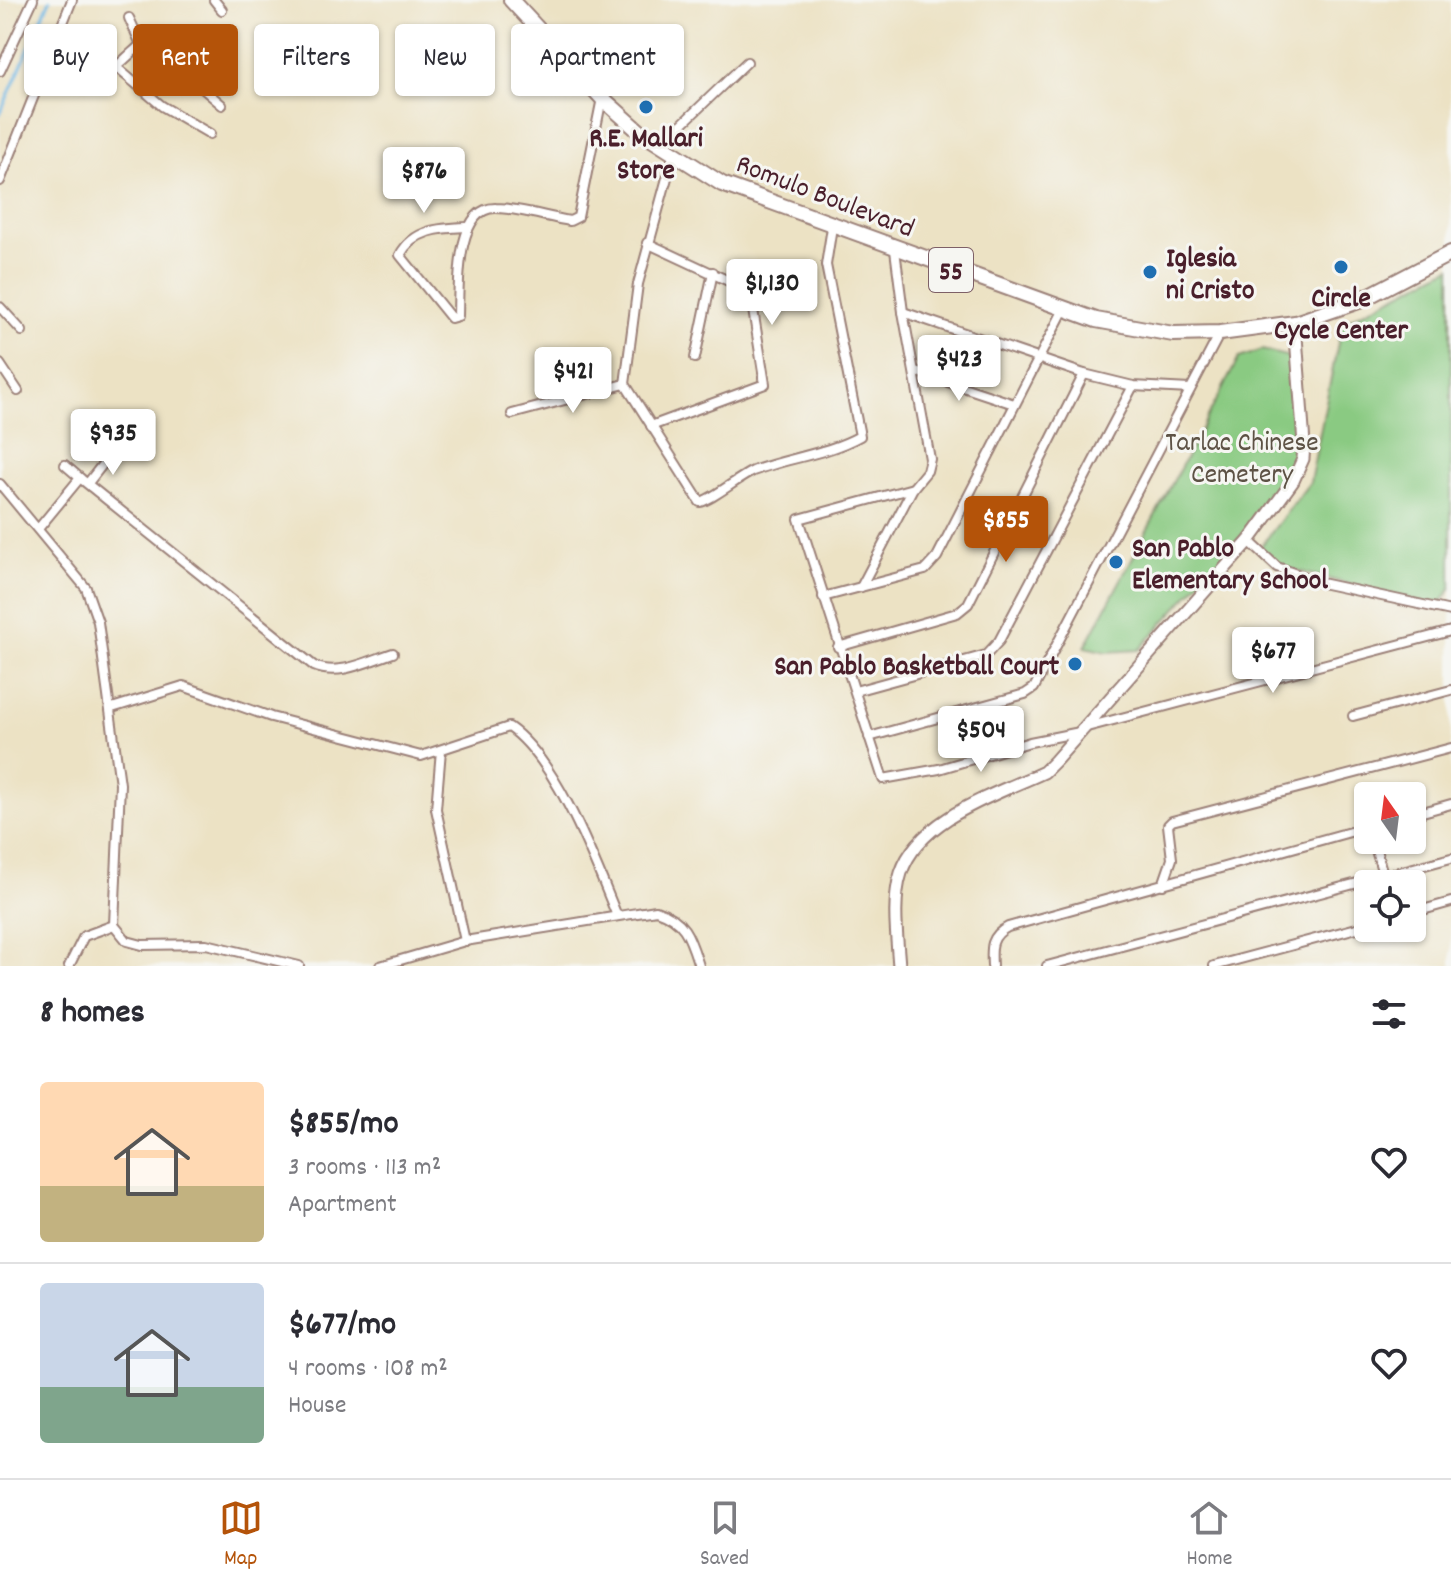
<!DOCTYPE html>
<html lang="en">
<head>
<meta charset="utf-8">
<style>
  body { margin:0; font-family:Dekko,sans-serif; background:#f7f7f7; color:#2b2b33; height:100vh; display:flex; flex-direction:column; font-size:30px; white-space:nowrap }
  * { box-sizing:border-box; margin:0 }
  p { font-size:26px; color:#7c7c81 }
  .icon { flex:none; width:44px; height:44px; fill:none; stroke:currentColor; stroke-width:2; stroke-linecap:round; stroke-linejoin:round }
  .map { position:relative; height:966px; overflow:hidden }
  .drawer { display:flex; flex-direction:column; background:#fff; flex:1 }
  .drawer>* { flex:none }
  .top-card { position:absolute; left:24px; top:24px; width:800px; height:72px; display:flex; gap:16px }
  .needle { width:52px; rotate:346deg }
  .controls { position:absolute; left:1354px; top:782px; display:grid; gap:16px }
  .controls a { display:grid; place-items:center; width:72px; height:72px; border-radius:8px; background:#fff; box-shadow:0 2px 6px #0004; font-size:40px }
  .price { position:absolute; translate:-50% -68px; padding:0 18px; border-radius:8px; background:#fff; color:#222; font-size:26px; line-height:52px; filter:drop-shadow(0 2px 4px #0008) }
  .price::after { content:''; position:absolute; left:50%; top:48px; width:24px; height:18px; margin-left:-12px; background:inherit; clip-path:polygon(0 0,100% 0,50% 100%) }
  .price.on { background:#b45309; color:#fff }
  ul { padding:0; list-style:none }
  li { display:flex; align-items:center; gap:24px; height:200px; padding:0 40px }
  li+li { border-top:2px solid #e1e1e2 }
  li span { display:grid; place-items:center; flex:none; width:224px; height:160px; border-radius:8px; color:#555 }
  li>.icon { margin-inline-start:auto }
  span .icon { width:96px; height:96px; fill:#fffc; stroke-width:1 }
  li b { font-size:34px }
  h2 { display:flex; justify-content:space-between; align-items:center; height:96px; padding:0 40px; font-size:34px }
  .pill { padding:0 28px; border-radius:8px; background:#fff; box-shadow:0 2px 6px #0004; font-size:28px; line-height:72px }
  .pill.on { background:#b45309; color:#fff }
  .menu { display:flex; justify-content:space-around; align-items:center; height:112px; border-top:2px solid #e1e1e2; background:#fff; font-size:22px; color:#7c7c81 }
  .menu a { display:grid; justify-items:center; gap:4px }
  .menu .on { color:#b45309 }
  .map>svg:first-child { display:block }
  .green { fill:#8aca82; stroke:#6a7456; stroke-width:2 }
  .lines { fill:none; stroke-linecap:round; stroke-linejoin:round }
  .stream { stroke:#6cb7e5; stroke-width:3 }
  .street-casing { stroke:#9b8078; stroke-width:12 }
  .secondary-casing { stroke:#9b8078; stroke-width:15 }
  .highway-casing { stroke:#9b8078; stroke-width:18 }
  .street { stroke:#fff; stroke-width:8 }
  .secondary { stroke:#fff; stroke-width:11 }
  .highway { stroke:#fff; stroke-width:14 }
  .poi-dot { fill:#1f6fb2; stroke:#f6f6f2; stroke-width:3 }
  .labels { text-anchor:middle; stroke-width:6; stroke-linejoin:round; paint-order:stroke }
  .shield { fill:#f6f6f2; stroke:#7e6067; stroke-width:2 }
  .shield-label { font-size:26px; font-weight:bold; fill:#4a1f2b }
  .poi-label { font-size:28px; font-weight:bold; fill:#4a1f2b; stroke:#f6f6f2 }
  .street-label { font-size:28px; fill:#4a1f2b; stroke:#f6f6f2 }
  .park-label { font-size:28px; fill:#5d5245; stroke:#f6f6f2 }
</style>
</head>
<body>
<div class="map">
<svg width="1451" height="966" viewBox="0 0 1451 966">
  <rect width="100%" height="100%" fill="#f6f6f2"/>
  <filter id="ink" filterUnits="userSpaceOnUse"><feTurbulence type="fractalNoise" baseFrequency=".0125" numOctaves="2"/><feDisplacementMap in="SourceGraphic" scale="16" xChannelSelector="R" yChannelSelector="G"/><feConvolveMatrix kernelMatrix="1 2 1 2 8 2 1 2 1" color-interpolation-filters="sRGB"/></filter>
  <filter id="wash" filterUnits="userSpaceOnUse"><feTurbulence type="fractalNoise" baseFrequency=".006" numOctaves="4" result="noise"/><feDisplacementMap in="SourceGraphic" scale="32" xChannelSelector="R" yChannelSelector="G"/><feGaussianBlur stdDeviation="1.8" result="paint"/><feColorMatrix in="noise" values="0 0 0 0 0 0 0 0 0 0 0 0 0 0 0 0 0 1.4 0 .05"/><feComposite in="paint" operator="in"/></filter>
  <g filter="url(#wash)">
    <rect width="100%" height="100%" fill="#ece2c4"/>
    <g class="green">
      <polygon points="1451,267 1451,589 1438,607 1275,565 1258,550 1310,482 1342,323"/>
      <polygon points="1262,350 1290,357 1300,450 1272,502 1139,650 1107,652 1085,647 1239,358"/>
    </g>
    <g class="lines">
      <polyline class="stream" points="0,114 50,0"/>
    </g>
  </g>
  <g filter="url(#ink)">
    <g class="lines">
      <defs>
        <g id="street">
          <polyline points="214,0 222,10"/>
          <polyline points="129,18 140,42"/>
          <polyline points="57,37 116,67 162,106 210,134"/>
          <polyline points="116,67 146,40 222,105"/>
          <polyline points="0,71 33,0"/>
          <polyline points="660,145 747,62"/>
          <path d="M673,156L638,284L625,384L700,502C710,501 738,478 753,471C787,458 828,454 860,436L826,265L832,227"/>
          <polyline points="0,181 72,0"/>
          <path d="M466,227C440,228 414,229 400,255L451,318L458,316C459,288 455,207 496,208C519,208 546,217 570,221L578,217L602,98"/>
          <polyline points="647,243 750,291 765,384 651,426"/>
          <polyline points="0,307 22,331"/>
          <polyline points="903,312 1084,374 1133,386 1190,389"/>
          <polyline points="695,358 713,272"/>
          <polyline points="0,364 18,391"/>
          <polyline points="915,371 1014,404"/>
          <polyline points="512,414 625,384"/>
          <polyline points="65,465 80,478"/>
          <polyline points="88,483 113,451"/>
          <polyline points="0,484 86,588 98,622 120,784 114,925 127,941 142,945 206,944 299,966"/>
          <polyline points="913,488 799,519 883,779 939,769 1030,742 1080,732"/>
          <path d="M38,529L80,478L314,666C339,677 368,661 393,653"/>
          <polyline points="1249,541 1277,567 1321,583 1451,611"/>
          <polyline points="861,587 913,488 927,471 930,459 903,312 895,250"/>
          <polyline points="823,597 925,570 937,557 1063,311"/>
          <polyline points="838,647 957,613 968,604 1084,374"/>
          <polyline points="855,691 986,655 999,641 1133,386"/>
          <path d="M112,708L183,686L271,717L421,756L509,727C557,760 595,862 617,916"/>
          <polyline points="1353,716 1451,690"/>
          <polyline points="1087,727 1451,631"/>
          <polyline points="869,737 1025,694 1034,688 1220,333"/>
          <polyline points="441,750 436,809 465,941"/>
          <polyline points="1412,815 1451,804"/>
          <polyline points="1373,840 1383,874"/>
          <polyline points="1363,881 1368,898"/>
          <polyline points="1163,885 1172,859 1168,825 1172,821 1451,748"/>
          <polyline points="1412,913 1451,902"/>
          <polyline points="69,966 84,936 114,925"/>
          <path d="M380,966L465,941L656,910C686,920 690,938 699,966"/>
          <path d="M992,966C991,948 990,936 1008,927L1368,827"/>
          <polyline points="1047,966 1451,858"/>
          <polyline points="1214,966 1368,925"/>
        </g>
        <path id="secondary" d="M899,966C897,938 892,900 901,873C919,818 997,794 1044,772L1055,761L1249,541L1293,481L1303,459L1304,444L1295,323"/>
        <polyline id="highway" points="511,0 602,98 639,131 722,184 1096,320 1173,334 1220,333 1295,323 1359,301 1451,253"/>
      </defs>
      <use href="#street" class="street-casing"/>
      <use href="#secondary" class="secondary-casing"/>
      <use href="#highway" class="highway-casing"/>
      <use href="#street" class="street"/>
      <use href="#secondary" class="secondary"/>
      <use href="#highway" class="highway"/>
    </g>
  </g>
  <g class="poi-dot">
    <circle cx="646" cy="107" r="8"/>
    <circle cx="1341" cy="267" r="8"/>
    <circle cx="1150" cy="272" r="8"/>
    <circle cx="1116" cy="562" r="8"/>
    <circle cx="1075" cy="664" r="8"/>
  </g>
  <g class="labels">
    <rect class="shield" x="929" y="248" width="44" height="44" rx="6"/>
    <g class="shield-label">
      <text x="951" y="279">55</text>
    </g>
    <g class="poi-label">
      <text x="646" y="146">R.E. Mallari<tspan x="646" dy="32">Store</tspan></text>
      <text x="1166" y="266" text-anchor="start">Iglesia<tspan x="1166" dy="32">ni Cristo</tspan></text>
      <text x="1341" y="306">Circle<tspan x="1341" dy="32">Cycle Center</tspan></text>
      <text x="1132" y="556" text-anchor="start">San Pablo<tspan x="1132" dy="32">Elementary School</tspan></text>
      <text x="1059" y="674" text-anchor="end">San Pablo Basketball Court</text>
    </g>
    <g class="street-label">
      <text transform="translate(826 194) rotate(21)" y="10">Romulo Boulevard</text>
    </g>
    <g class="park-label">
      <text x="1242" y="450">Tarlac Chinese<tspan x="1242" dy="32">Cemetery</tspan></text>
    </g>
  </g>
</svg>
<div class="controls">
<a><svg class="needle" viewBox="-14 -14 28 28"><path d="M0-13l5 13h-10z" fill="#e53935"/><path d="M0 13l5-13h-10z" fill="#7c7c81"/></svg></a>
<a><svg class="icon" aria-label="locate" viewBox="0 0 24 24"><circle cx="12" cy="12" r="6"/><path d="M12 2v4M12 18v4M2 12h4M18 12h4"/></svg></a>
</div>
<b class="price" style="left:424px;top:215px">$876</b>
<b class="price" style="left:772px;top:327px">$1,130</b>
<b class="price" style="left:959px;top:403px">$423</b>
<b class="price" style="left:573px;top:415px">$421</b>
<b class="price" style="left:113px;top:477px">$935</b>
<b class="price on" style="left:1006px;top:564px">$855</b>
<b class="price" style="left:1273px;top:695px">$677</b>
<b class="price" style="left:981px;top:774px">$504</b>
<div class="top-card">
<a class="pill">Buy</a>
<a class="pill on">Rent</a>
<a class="pill">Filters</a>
<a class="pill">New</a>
<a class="pill">Apartment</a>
</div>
</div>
<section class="drawer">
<h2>8 homes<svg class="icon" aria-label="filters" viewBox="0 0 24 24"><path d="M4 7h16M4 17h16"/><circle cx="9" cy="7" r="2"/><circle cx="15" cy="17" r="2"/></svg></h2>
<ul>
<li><span style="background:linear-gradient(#ffd9b3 65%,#c2b280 0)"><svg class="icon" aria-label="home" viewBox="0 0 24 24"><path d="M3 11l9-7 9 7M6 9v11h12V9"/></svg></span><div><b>$855/mo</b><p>3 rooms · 113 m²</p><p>Apartment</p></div><svg class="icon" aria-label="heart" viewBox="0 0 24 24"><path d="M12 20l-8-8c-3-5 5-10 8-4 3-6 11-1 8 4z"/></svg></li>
<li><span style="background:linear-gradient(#c9d6e8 65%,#7fa58c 0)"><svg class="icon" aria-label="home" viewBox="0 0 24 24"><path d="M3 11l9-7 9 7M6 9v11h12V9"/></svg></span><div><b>$677/mo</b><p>4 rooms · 108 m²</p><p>House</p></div><svg class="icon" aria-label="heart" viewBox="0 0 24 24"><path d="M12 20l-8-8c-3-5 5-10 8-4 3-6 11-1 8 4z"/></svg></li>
</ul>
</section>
<nav class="menu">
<a class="on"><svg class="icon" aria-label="map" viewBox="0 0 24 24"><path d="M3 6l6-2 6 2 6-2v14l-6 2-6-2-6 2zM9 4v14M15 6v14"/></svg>Map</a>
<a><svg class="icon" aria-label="saved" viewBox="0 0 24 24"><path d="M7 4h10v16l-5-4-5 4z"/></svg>Saved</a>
<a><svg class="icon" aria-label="home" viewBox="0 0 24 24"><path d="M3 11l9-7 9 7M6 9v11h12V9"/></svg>Home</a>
</nav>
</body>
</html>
